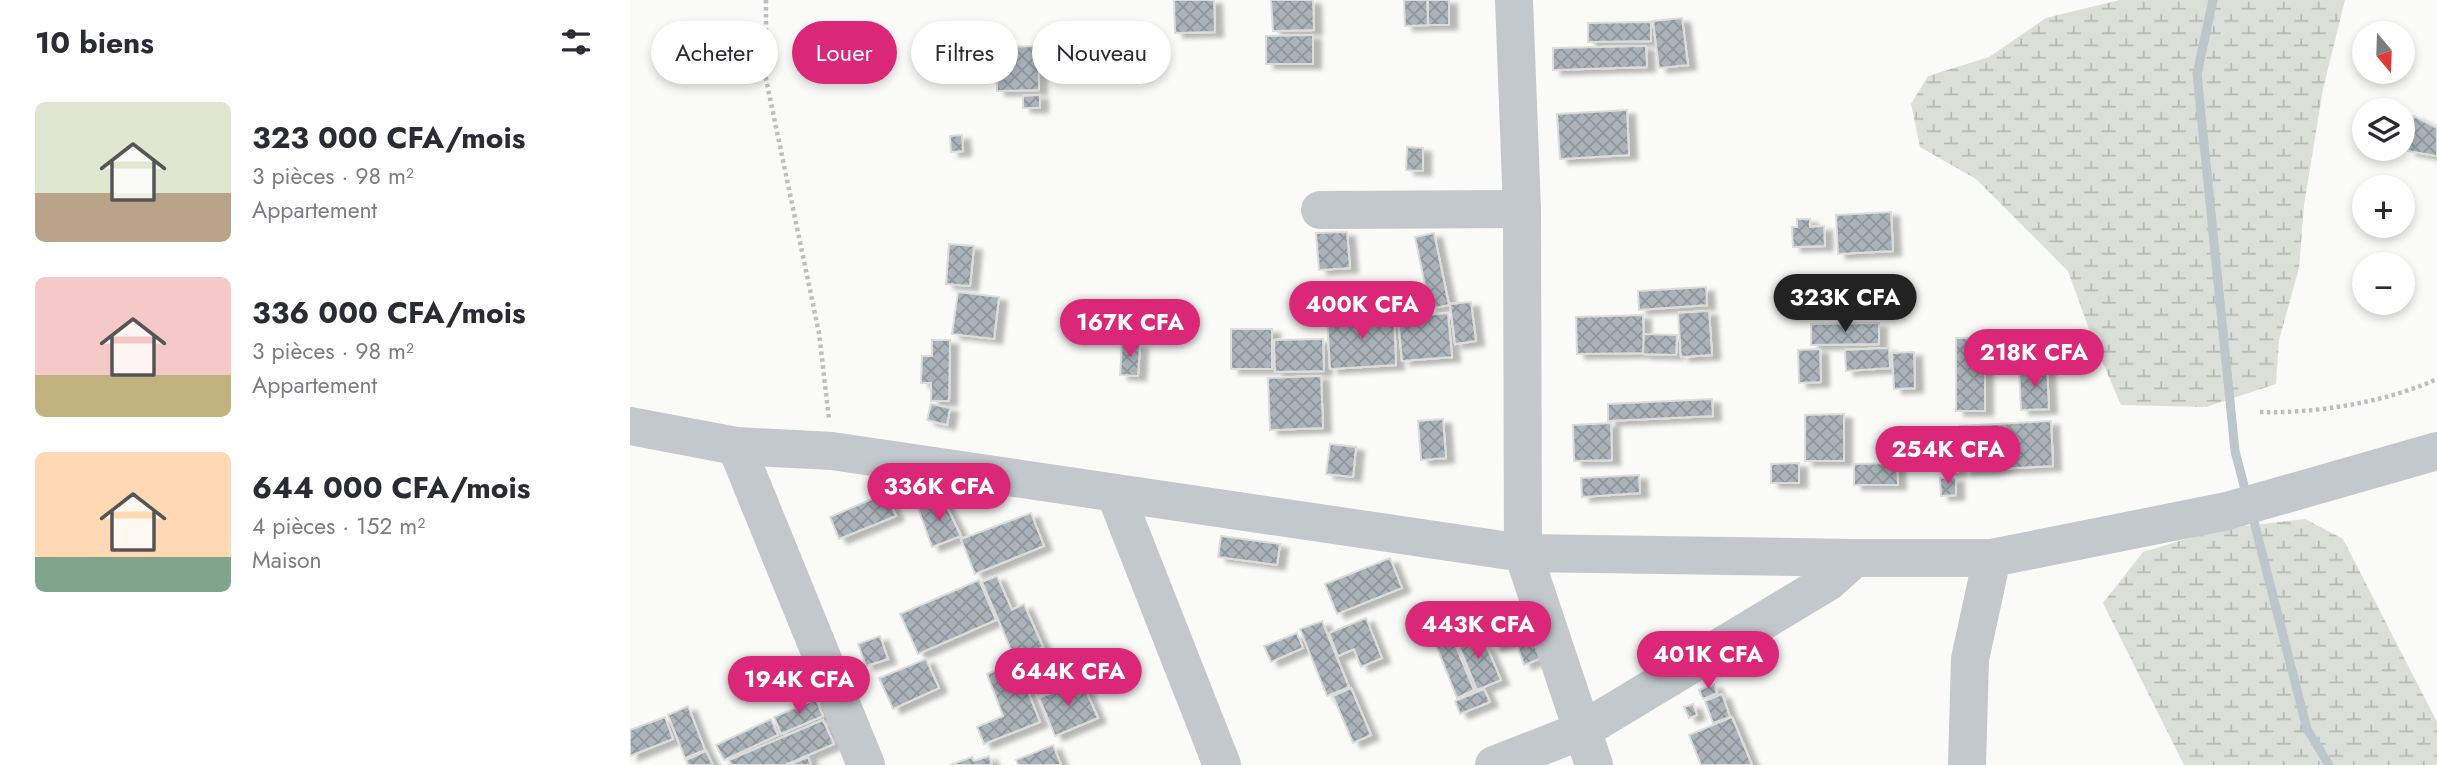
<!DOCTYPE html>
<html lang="fr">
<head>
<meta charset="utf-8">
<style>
  body { margin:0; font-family:Jost,sans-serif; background:#f2f2f3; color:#2b2b33; height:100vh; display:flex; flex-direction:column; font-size:26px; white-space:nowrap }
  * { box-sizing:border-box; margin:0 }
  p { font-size:23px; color:#7c7c81 }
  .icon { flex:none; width:38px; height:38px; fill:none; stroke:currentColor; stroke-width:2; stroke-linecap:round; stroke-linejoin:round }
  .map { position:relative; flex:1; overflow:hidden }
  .sheet { display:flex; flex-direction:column; background:#fff; width:630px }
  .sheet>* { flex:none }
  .hud { position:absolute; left:21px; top:21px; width:665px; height:63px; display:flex; gap:14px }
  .needle { width:46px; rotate:161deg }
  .controls { position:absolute; left:1722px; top:21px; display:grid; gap:14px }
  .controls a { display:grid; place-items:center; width:63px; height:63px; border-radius:50%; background:#fff; box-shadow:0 4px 10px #0003; font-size:35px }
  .price { position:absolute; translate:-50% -60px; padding:0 16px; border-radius:24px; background:#db2777; color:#fff; font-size:23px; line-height:46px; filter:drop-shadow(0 2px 4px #0008) }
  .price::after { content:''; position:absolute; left:50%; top:42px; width:21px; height:16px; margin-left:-10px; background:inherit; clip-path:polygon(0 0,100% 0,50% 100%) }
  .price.on { background:#222; color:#fff }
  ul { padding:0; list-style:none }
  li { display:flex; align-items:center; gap:21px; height:175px; padding:0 35px }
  li span { display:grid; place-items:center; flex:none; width:196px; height:140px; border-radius:10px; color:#555 }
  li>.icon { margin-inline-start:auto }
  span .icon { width:84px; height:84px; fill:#fffc; stroke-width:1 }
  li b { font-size:30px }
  h2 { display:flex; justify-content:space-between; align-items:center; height:84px; padding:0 35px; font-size:30px }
  .chip { padding:0 24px; border-radius:32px; background:#fff; box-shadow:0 4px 10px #0003; font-size:24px; line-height:63px }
  .chip.on { background:#db2777; color:#fff }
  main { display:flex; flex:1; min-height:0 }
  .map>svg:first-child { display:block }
  .wetland { fill:url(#wetland-marsh) }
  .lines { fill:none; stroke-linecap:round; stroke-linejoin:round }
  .stream { stroke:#bbc7cb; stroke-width:9 }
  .building { fill:url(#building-cross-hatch); stroke:#dcdcda; stroke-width:2; filter:url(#shadow) }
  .path { stroke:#bbbfc2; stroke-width:4.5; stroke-dasharray:3.5 3.5; stroke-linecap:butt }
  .minor { stroke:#c3c8cc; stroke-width:38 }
</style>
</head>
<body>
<main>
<section class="sheet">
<h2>10 biens<svg class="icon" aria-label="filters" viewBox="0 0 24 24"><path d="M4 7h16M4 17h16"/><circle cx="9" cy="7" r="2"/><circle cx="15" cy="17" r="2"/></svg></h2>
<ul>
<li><span style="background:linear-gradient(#dfe7d0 65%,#b9a48a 0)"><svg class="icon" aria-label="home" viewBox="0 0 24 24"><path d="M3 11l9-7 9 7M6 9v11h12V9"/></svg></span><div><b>323 000 CFA/mois</b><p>3 pièces · 98 m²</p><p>Appartement</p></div></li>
<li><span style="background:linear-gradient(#f6c9c9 70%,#c2b280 0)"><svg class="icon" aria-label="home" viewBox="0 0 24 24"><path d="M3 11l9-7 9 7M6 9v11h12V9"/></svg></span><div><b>336 000 CFA/mois</b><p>3 pièces · 98 m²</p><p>Appartement</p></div></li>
<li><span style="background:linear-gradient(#ffd9b3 75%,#7fa58c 0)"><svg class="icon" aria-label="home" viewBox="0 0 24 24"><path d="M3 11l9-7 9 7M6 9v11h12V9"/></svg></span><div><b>644 000 CFA/mois</b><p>4 pièces · 152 m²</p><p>Maison</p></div></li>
</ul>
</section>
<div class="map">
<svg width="1807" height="765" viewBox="0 0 1807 765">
  <defs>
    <pattern id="wetland-marsh" width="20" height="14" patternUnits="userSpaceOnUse" patternTransform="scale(1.75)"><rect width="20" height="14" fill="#dadfd7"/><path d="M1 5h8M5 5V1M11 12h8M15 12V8" fill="none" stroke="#b4b9b4"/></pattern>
    <pattern id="building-cross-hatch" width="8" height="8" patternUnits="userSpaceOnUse" patternTransform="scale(1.75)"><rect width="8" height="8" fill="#aab3b9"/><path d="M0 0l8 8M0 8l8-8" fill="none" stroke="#8e969c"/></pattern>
    <filter id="shadow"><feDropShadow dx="8" dy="4.5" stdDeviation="2" flood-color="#0004"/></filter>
  </defs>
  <rect width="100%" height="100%" fill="#fafaf8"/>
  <g class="wetland">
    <polygon points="1490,0 1715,0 1693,89 1674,205 1669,268 1649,340 1646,384 1576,407 1491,405 1463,340 1438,271 1346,179 1290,147 1281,104 1298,76 1359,57 1416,18"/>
    <polygon points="1675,519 1713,539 1807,722 1807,765 1554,765 1473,603 1513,552 1589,529"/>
  </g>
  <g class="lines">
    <g class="stream">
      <polyline points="1583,0 1567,74 1605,451 1617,497"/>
      <polyline points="1622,514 1677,729 1699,765"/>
    </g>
  </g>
  <g class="building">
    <polygon points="544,0 584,0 585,32 545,33"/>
    <polygon points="641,0 683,0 684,30 643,31"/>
    <polygon points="774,0 797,0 798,25 775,26"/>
    <rect x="798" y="0" width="21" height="25"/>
    <polygon points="1052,18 1058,65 1029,68 1023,21"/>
    <polygon points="1021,22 1021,41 958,42 958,23"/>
    <polygon points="683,35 683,64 636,64 636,36"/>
    <polygon points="362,44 363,72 319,74 318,46"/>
    <polygon points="408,46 409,90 367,91 366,47"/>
    <polygon points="1016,46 1017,67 923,70 923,48"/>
    <polygon points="410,95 410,108 393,108 393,96"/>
    <polygon points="997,110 999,155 930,159 927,114"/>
    <polygon points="1784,116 1807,128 1807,156 1778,151"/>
    <polygon points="332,135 333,151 321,152 320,136"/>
    <polygon points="777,147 793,148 793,171 776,170"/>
    <polygon points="1261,212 1263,251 1208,254 1206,215"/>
    <polygon points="1167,219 1180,219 1180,227 1194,226 1195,246 1163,247 1162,227 1167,227"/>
    <polygon points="717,232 720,268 689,270 686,233"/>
    <polygon points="804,233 819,305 800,309 785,237"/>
    <polygon points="319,244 344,246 340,286 316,284"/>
    <polygon points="1076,287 1077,305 1009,310 1008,291"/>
    <polygon points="328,292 369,297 364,339 322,334"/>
    <polygon points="841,302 846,341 825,344 820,304"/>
    <polygon points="1079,311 1082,355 1051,357 1048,313"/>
    <polygon points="764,313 766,365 700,369 697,317"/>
    <polygon points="818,313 822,357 772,361 768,318"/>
    <polygon points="1013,315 1014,353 947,354 946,317"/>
    <polygon points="1249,323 1249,344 1181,345 1181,324"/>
    <rect x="601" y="329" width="41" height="40"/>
    <polygon points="1416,332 1418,363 1373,367 1370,336"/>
    <polygon points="1014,334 1047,335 1046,355 1013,354"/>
    <rect x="1326" y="338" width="29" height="73"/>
    <polygon points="693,339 694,371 645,372 644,340"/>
    <polygon points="302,340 320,340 319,401 301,401 301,383 291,383 292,356 302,356"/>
    <polygon points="492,343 510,344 508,376 490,375"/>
    <polygon points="1259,348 1260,368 1216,371 1215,350"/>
    <polygon points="1190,349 1191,382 1169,383 1168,350"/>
    <polygon points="1284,352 1285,388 1264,389 1262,353"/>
    <polygon points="1417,368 1419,409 1391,410 1389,369"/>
    <polygon points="691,376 693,428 640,430 638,378"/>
    <polygon points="1082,399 1083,416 978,421 978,404"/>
    <polygon points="301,404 320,408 317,425 297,420"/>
    <polygon points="1214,414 1214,461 1175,461 1175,415"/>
    <polygon points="813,419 816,458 791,460 788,421"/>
    <polygon points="1421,421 1423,466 1333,471 1330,426"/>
    <polygon points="981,423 982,460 944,461 943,425"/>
    <polygon points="700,444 726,447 723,477 696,474"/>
    <rect x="1316" y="457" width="12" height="15"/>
    <polygon points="1169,463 1169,483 1141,483 1141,464"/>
    <polygon points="1267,463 1268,485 1224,485 1224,464"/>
    <polygon points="1009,475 1010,493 952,497 951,478"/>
    <polygon points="1326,477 1326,495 1311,496 1310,478"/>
    <polygon points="256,493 266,516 209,539 200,517"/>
    <polygon points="313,499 331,536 302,547 288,508"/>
    <polygon points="401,513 414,546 345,574 331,539"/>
    <polygon points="591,536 650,544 647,565 588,557"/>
    <polygon points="760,558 772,588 707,614 695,584"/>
    <polygon points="367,576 382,610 394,604 413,647 385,659 352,582"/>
    <polygon points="349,580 366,620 288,654 270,614"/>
    <polygon points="844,602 853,622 805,642 796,621"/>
    <polygon points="894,611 901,635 863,647 856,623"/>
    <polygon points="736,618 752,658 731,667 724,649 708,656 699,633"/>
    <polygon points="692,621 719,687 697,696 670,629"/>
    <polygon points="845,630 852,647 856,645 871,680 847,690 826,639"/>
    <polygon points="667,633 673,648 641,662 634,646"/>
    <polygon points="250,636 258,659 236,666 228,644"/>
    <polygon points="904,636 912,658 894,665 886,642"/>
    <polygon points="823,639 844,690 827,698 806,645"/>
    <polygon points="444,657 452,676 407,696 399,677"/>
    <polygon points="296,659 309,688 263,709 249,678"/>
    <polygon points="386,662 410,722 354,744 347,727 373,716 357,674"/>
    <polygon points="451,680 468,718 425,736 409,698"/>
    <polygon points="1084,684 1087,693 1073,699 1069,690"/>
    <polygon points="721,688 741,735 723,743 703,696"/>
    <polygon points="854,689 860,702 830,714 825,701"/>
    <polygon points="1092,694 1100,717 1083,723 1075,701"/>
    <polygon points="186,699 193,716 151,734 144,717"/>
    <polygon points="1063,704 1067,715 1059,718 1054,707"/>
    <polygon points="58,706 75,750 55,758 38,715"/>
    <polygon points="35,717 43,739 0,756 0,730"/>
    <polygon points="1102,717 1122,765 1071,765 1059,735"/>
    <polygon points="141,719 148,735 94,760 86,745"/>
    <polygon points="193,720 204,744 155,765 101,765 99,760"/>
    <polygon points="423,745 431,765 388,765 386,760"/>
    <polygon points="76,751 83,765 58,765 56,760"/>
    <polygon points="359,756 362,765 320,765 342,757 344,761"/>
    <polygon points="178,757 181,765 158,765"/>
  </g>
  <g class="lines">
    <g class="path">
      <polyline points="136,0 136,79 189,333 199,419"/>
      <path d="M1630,412C1684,414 1757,402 1807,379"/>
    </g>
    <g class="minor">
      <polyline points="884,0 892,209 893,553 964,765"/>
      <polyline points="690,210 892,209"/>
      <polyline points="0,426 106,446 202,451 893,553 1225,558 1362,558 1597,511 1807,451"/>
      <polyline points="106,446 236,765"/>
      <polyline points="485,493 592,765"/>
      <polyline points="864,765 951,731 1198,582 1225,558"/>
      <polyline points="1337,765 1340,659 1362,558"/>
    </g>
  </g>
</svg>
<div class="controls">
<a><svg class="needle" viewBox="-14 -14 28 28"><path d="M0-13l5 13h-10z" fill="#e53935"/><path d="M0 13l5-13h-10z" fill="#7c7c81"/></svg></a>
<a><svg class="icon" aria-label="layers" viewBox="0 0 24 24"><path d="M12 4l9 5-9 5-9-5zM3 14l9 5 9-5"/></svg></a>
<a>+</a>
<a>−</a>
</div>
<b class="price on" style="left:1215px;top:334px">323K CFA</b>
<b class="price" style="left:732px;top:341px">400K CFA</b>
<b class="price" style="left:500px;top:359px">167K CFA</b>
<b class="price" style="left:1404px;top:389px">218K CFA</b>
<b class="price" style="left:1318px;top:486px">254K CFA</b>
<b class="price" style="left:309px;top:523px">336K CFA</b>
<b class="price" style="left:848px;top:661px">443K CFA</b>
<b class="price" style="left:1078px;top:691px">401K CFA</b>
<b class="price" style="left:438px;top:708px">644K CFA</b>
<b class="price" style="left:169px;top:716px">194K CFA</b>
<div class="hud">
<a class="chip">Acheter</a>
<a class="chip on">Louer</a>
<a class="chip">Filtres</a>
<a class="chip">Nouveau</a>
</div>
</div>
</main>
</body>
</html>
